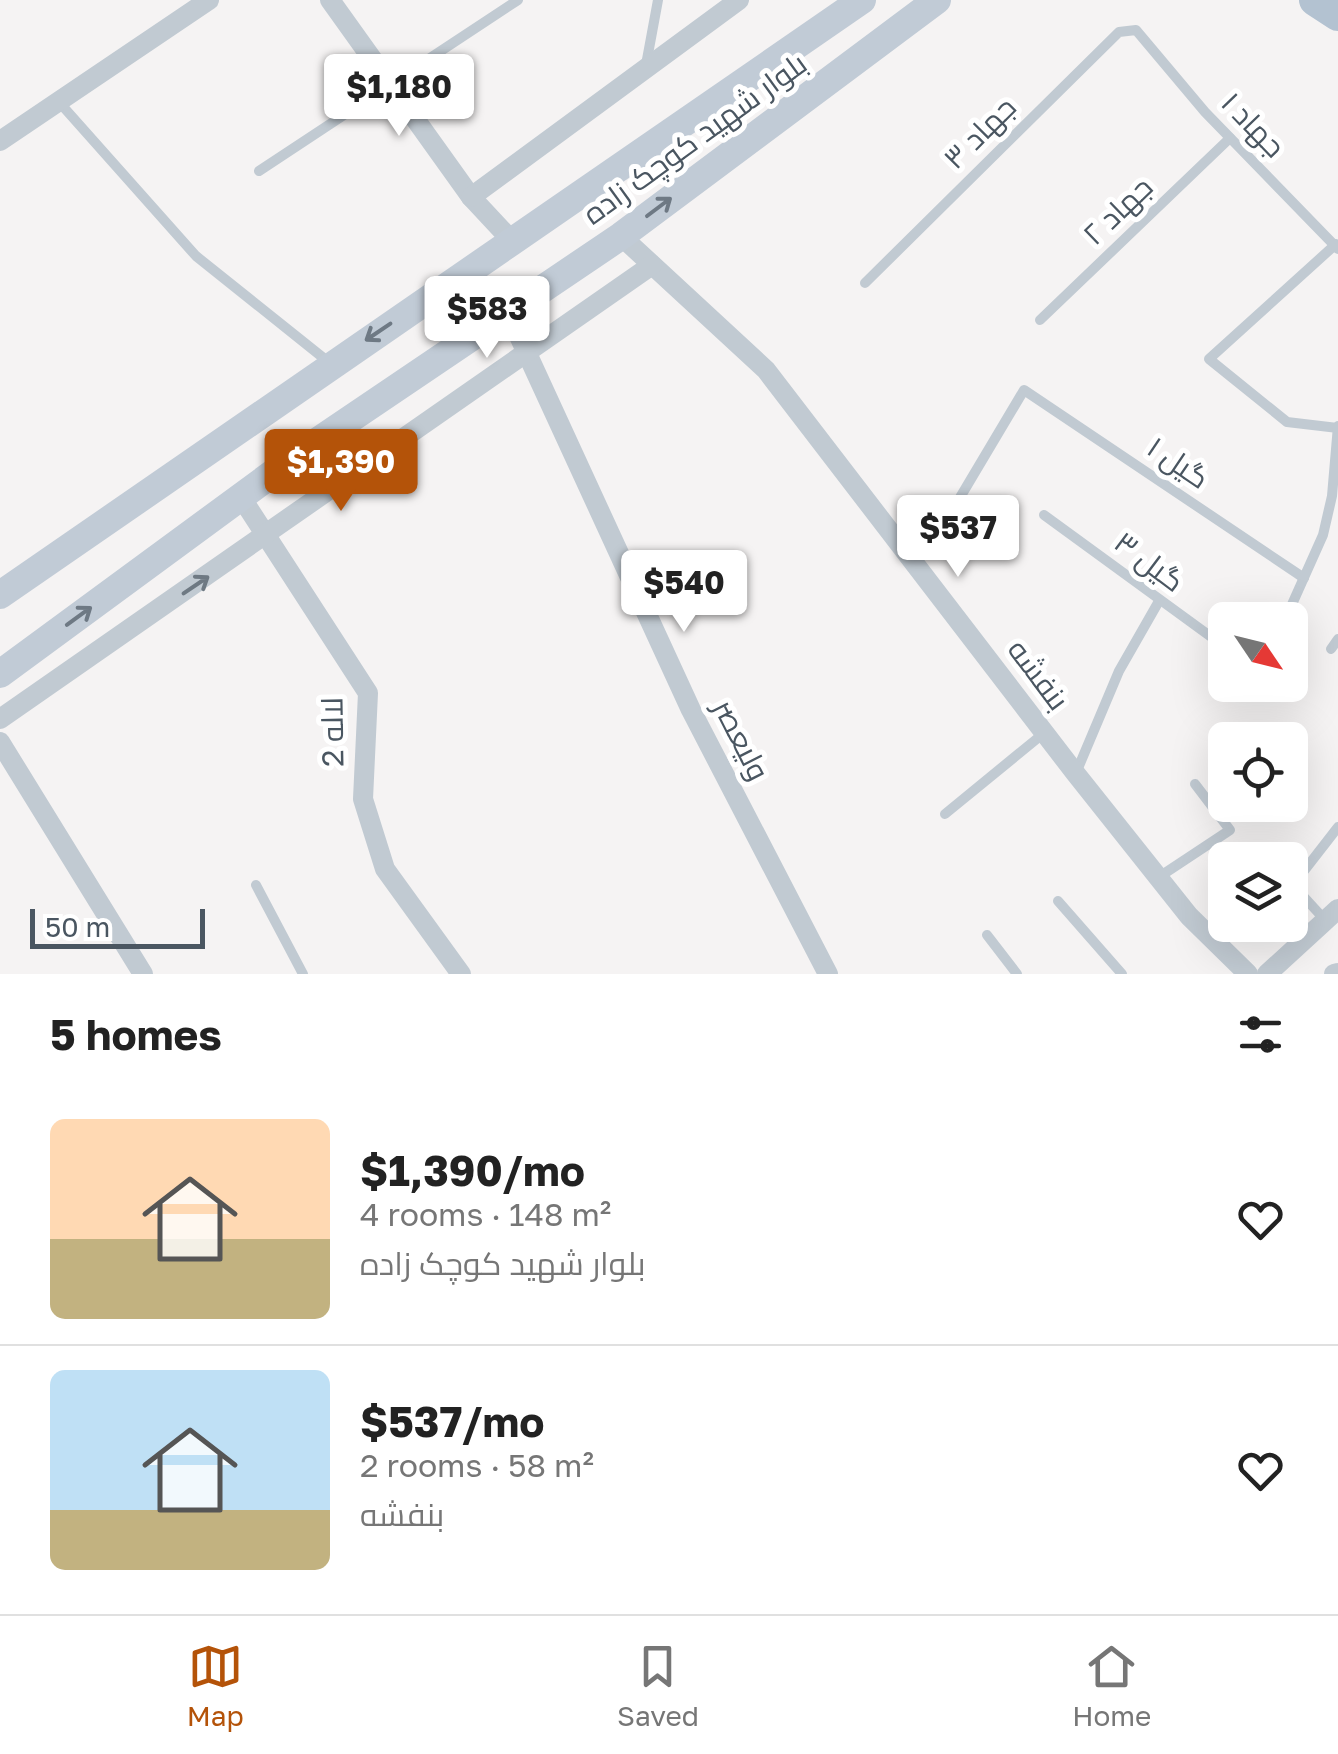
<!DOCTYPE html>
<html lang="en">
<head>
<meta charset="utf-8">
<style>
  body { margin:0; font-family:"Golos Text",Cairo,sans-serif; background:#f6f6f6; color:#222; height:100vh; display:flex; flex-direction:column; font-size:38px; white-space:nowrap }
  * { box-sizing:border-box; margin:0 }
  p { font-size:32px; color:#767676 }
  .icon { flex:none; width:55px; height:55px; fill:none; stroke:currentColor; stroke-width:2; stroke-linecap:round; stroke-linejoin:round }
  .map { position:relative; height:974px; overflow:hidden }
  .details { display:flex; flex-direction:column; background:#fff; flex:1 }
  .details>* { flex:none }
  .needle { width:65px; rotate:125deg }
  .controls { position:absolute; left:1208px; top:602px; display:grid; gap:20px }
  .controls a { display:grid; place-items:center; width:100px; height:100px; border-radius:15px; background:#fff; box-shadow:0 10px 40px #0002; font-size:50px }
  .scale { position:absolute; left:30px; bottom:25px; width:175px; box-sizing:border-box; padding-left:10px; border:5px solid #4a5661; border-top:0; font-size:28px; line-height:35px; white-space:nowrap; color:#4a5661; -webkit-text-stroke:8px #fff; paint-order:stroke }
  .price { position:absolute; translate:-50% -85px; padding:0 22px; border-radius:10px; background:#fff; color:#222; font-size:32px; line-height:65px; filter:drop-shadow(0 2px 5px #0008) }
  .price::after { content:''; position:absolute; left:50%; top:60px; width:30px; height:22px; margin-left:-15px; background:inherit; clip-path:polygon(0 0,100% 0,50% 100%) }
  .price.current { background:#b45309; color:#fff }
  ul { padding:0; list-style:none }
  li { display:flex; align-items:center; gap:30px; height:250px; padding:0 50px }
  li+li { border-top:2px solid #e0e0e0 }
  li span { display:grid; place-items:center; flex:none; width:280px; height:200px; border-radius:15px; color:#555 }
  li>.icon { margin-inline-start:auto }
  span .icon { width:120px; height:120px; fill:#fffc; stroke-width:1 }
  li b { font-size:42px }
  h2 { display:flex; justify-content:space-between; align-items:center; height:120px; padding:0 50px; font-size:42px }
  .tab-bar { display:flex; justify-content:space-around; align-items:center; height:140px; border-top:2px solid #e0e0e0; background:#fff; font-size:28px; color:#767676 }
  .tab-bar a { display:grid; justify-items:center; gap:5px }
  .tab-bar .current { color:#b45309 }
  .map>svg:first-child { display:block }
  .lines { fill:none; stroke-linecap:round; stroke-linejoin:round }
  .service { stroke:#c1cad2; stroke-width:10 }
  .minor { stroke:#c1cad2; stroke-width:20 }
  .secondary { stroke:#c1cbd6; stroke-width:28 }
  .primary { stroke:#b3c2d1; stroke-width:32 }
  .oneway { stroke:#6e7984 }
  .oneway2 { stroke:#6e7983 }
  .labels { text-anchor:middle; stroke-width:10; stroke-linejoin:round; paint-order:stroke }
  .street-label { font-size:30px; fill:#4a5661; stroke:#fff }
</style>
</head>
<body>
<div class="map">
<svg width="1338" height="974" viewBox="0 0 1338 974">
  <rect width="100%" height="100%" fill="#f5f3f3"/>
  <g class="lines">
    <g class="service">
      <polyline points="646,65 658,0"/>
      <polyline points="59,102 196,256 331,364"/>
      <polyline points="259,171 518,0"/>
      <polyline points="1336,244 1209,359 1287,422 1338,428"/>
      <polyline points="865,283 1119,32 1136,30 1205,112 1338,249"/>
      <polyline points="1040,320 1230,138"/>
      <polyline points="1044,515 1225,647"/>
      <polyline points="908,556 946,521 1024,390 1304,578"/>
      <polyline points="1285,620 1323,535 1332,496 1338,426"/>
      <polyline points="1331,649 1338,639"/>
      <polyline points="1076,773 1119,671 1159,601"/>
      <polyline points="945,814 1044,733"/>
      <polyline points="1159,877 1230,830 1195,784"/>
      <polyline points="256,885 303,974"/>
      <polyline points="1058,901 1122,974"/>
      <polyline points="1325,920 1293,885 1338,827"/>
      <polyline points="987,935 1017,974"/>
    </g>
    <g class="minor">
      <polyline points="330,0 471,197 512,241"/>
      <polyline points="0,141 209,0"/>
      <polyline points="471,197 739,0"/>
      <polyline points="621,236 766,370 1076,774 1189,916 1248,974"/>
      <polyline points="508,312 691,710 828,974"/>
      <polyline points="241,497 368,693 363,799 385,869 461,974"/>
      <polyline points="0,719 652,265"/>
      <polyline points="0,742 143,974"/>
      <polyline points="1267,974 1338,909"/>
      <polyline points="1334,974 1338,973"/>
    </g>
    <g class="secondary">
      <polyline points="0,595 862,0"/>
      <polyline points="0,674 306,449 621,236 937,0"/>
    </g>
    <polyline class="primary" points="1315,0 1338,15"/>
  </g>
  <defs><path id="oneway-shaft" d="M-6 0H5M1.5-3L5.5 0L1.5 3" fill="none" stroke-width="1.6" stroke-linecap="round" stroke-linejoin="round" transform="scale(2.5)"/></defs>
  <g class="oneway">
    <use href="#oneway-shaft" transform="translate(659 207) rotate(-37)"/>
    <use href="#oneway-shaft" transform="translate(378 332) rotate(146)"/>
    <use href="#oneway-shaft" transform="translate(79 616) rotate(-36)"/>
  </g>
  <use class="oneway2" href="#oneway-shaft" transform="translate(196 585) rotate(-34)"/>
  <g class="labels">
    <g class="street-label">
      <text transform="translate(1253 125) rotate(46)" y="10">جهاد ۱</text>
      <text transform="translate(980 133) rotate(-45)" y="10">جهاد ۳</text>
      <text transform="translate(695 139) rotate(-36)" y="10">بلوار شهید کوچک زاده</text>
      <text transform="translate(1118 211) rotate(-44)" y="10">جهاد ۲</text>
      <text transform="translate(1178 463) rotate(34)" y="10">گیل ۱</text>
      <text transform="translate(1149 562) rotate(37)" y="10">گیل ۳</text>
      <text transform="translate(1038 675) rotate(53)" y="10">بنفشه</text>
      <text transform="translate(333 732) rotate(-91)" y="10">لاله 2</text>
      <text transform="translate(741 740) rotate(63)" y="10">ولیعصر</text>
    </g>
  </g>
</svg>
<div class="controls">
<a><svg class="needle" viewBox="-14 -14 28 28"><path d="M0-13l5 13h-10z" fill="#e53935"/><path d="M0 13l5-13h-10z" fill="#767676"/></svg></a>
<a><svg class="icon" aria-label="locate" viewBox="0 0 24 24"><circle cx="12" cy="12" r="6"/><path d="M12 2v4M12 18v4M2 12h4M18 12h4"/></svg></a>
<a><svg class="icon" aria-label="layers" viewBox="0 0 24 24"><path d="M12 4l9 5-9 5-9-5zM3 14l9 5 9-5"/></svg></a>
</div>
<div class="scale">50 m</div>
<b class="price" style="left:399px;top:139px">$1,180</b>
<b class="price" style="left:487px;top:361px">$583</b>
<b class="price current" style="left:341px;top:514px">$1,390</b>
<b class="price" style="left:958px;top:580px">$537</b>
<b class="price" style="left:684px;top:635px">$540</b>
</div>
<section class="details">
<h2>5 homes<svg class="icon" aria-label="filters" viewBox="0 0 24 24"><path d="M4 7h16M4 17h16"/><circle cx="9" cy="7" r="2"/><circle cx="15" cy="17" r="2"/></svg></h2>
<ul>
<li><span style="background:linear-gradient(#ffd9b3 60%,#c2b280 0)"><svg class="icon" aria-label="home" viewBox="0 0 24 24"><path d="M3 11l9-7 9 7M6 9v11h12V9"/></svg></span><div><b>$1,390/mo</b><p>4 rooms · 148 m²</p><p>بلوار شهید کوچک زاده</p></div><svg class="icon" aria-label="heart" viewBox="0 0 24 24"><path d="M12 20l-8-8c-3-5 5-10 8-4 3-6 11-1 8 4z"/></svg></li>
<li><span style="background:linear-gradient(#bfe0f5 70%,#c2b280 0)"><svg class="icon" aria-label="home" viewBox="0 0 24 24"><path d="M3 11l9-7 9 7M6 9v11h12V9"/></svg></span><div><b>$537/mo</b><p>2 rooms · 58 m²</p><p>بنفشه</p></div><svg class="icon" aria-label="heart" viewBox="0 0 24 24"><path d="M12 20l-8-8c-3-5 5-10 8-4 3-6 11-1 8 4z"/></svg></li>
</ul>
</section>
<nav class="tab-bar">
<a class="current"><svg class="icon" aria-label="map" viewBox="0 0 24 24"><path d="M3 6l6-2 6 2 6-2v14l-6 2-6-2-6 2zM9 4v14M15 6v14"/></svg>Map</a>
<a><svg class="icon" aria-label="saved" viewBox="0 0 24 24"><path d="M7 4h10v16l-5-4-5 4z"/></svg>Saved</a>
<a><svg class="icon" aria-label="home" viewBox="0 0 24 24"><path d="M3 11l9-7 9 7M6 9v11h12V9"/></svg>Home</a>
</nav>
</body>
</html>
